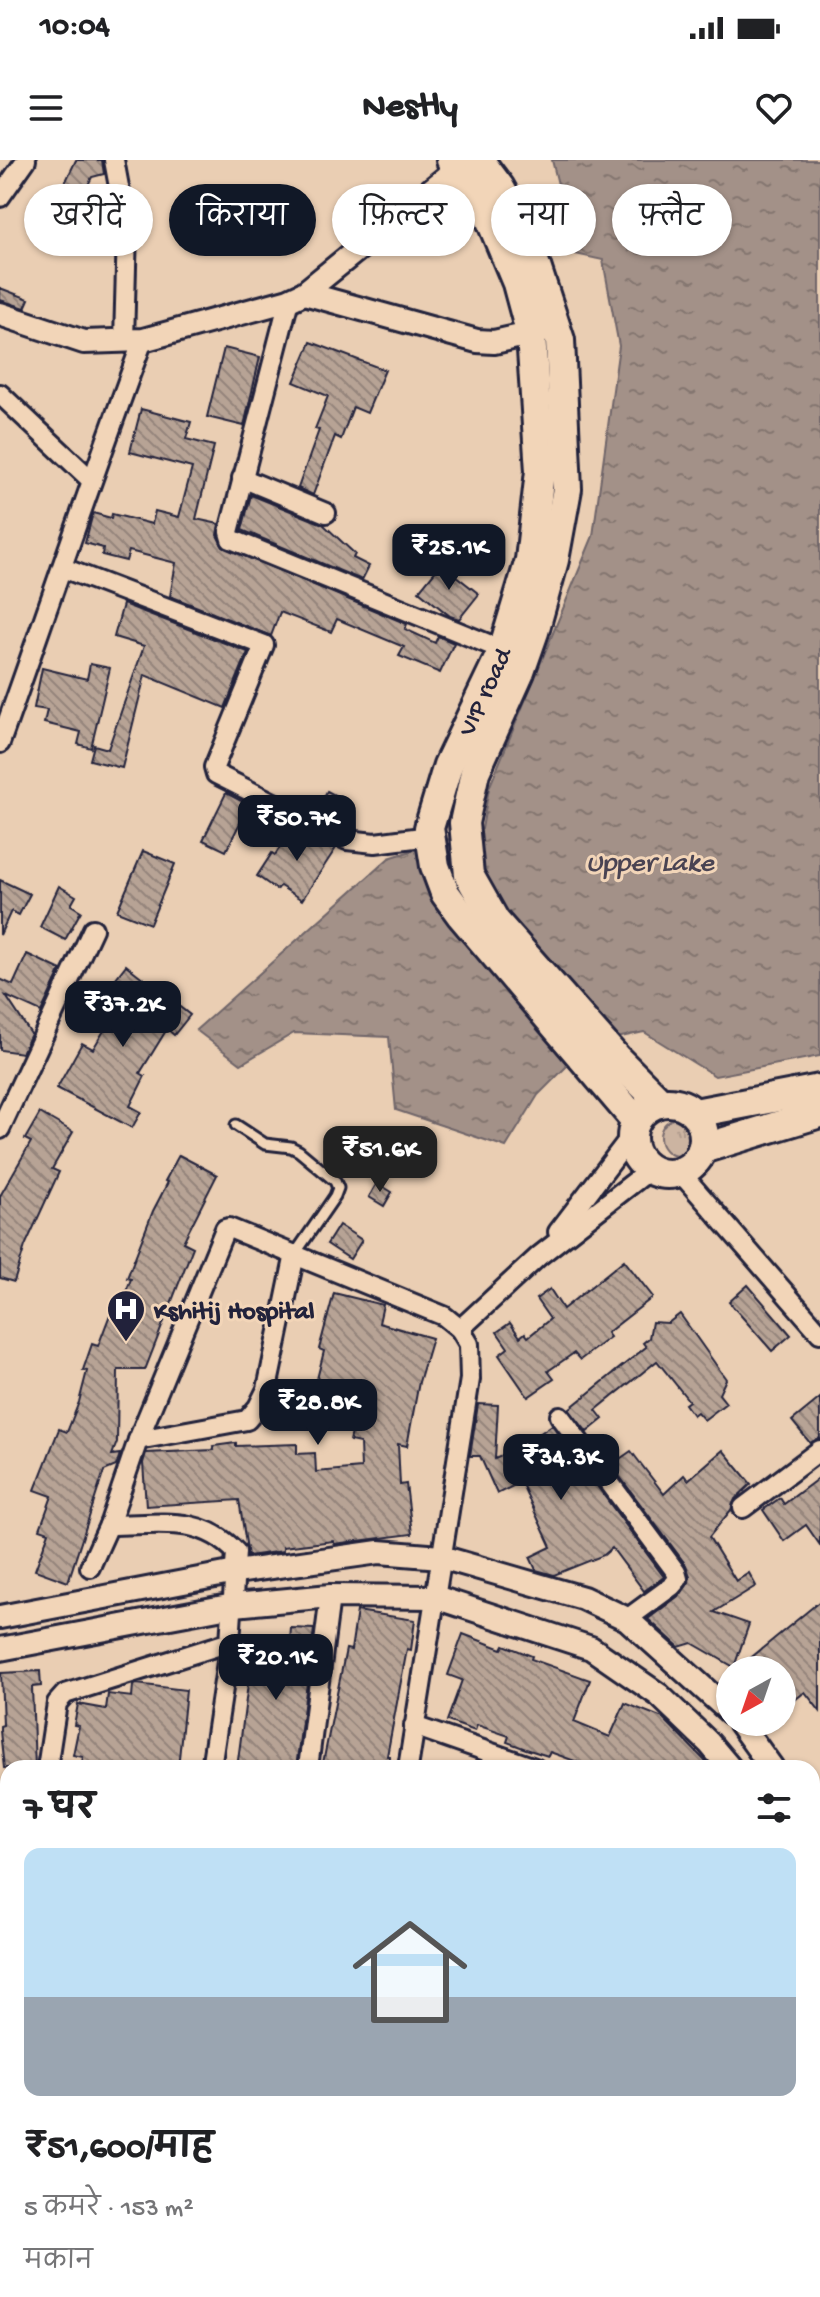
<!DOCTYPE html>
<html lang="hi">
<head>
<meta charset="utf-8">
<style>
  body { margin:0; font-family:"Gochi Hand","Playpen Sans Deva",sans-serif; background:#f6f6f6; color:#202124; height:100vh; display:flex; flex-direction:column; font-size:30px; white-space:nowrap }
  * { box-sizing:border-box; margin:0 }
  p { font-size:26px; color:#757577 }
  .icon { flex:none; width:44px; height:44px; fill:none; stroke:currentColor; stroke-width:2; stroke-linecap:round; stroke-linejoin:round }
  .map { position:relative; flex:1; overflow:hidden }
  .side { position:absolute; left:0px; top:1600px; width:820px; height:538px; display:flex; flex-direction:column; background:#fff; border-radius:24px 24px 0 0; box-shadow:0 2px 6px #0004 }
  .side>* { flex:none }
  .guide { position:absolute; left:24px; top:24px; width:772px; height:72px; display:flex; gap:16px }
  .needle { width:52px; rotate:220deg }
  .fabs { position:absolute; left:716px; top:1496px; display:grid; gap:16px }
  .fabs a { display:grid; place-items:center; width:80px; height:80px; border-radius:50%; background:#fff; box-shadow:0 2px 6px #0004; font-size:40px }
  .price { position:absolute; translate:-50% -68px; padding:0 18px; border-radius:16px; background:#111827; color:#fff; font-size:26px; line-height:52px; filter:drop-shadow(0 2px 4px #0008) }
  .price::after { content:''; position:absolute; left:50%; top:48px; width:24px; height:18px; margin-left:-12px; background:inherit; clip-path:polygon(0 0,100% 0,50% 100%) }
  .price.on { background:#222; color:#fff }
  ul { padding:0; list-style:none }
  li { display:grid; align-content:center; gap:16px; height:424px; padding:0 24px }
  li+li { border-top:2px solid #e0e0e0 }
  li span { display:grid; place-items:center; height:248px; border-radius:16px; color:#555 }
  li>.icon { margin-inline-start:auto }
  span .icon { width:144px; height:144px; fill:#fffc; stroke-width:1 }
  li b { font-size:34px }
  h2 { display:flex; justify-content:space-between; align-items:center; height:96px; padding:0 24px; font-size:34px }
  .tag { padding:0 28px; border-radius:36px; background:#fff; box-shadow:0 2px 6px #0004; font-size:28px; line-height:72px }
  .tag.on { background:#111827; color:#fff }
  .status { display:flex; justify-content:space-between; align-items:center; height:56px; padding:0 40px; background:#fff; direction:ltr }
  .status svg { height:22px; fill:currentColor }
  header { display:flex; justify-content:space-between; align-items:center; height:104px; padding:0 24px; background:#fff; font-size:36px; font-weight:700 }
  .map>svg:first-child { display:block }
  .grass { fill:url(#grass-tufts); stroke:#776b6e; stroke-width:2 }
  .water { fill:url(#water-ripples); stroke:#6f6569; stroke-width:2 }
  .building { fill:url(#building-back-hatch); stroke:#22223b; stroke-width:2 }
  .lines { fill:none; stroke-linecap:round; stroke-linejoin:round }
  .service-casing { stroke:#22223b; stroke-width:15 }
  .minor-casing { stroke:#22223b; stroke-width:24 }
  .tertiary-casing { stroke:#22223b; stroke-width:28 }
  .primary-casing { stroke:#22223b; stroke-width:34 }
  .service { stroke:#f2d5b8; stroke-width:9 }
  .minor { stroke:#f2d5b8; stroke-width:18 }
  .tertiary { stroke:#f2d5b8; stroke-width:22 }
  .primary { stroke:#f2d5b8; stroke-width:28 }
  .labels { text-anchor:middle; stroke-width:6; stroke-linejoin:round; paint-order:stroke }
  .street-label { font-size:26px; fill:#22223b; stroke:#f2d5b8 }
  .poi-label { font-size:26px; font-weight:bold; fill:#22223b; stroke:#f2d5b8; text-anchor:start }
  .water-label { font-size:28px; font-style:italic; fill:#494352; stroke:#f2d5b8 }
</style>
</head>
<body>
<div class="status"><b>10:04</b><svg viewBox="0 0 49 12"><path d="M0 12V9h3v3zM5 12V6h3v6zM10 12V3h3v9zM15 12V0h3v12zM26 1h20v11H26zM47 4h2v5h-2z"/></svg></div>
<header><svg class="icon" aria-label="menu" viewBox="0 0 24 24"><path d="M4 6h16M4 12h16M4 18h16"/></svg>Nestly<svg class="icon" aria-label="heart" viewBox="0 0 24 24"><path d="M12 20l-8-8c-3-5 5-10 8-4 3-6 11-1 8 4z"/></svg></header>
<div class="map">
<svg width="820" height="2137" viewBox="0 0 820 2137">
  <defs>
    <pattern id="grass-tufts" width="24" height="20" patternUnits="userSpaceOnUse" patternTransform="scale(2)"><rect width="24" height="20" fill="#ccb4a1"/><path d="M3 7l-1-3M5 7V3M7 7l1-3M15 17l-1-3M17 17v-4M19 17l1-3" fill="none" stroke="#af9a8c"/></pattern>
    <pattern id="water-ripples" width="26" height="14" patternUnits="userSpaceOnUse" patternTransform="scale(2)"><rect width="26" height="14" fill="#a39188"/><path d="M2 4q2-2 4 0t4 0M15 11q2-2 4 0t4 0" fill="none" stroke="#847670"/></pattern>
    <pattern id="building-back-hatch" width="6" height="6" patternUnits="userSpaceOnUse" patternTransform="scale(2)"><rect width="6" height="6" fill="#b7a395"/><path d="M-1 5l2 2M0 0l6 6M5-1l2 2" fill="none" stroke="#94847b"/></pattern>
  </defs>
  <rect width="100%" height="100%" fill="#eaceb3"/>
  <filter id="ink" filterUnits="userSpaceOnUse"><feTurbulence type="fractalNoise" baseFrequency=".0125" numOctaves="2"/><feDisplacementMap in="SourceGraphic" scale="16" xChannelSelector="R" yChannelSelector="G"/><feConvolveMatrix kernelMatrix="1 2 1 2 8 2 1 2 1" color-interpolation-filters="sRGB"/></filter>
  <g filter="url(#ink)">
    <circle class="grass" cx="679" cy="977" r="19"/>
    <polygon class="water" points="552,0 820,0 820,896 715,916 644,872 589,884 538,935 506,987 396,950 389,877 294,873 241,904 196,870 389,698 482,669 489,628 593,376 619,186 603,100 575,94"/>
    <g class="building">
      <polygon points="76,0 102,0 104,14 92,17 72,57 53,48"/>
      <polygon points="0,128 29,139 25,148 0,140"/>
      <polygon points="311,182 385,210 367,253 353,247 341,279 335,276 313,335 298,328 319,270 315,269 328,236 294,222"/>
      <polygon points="224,188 260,197 244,266 207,257"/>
      <polygon points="141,249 191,262 186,279 214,286 196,359 219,364 217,375 223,387 407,464 405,469 435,483 438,476 454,483 440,513 399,496 404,487 337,459 331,472 280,452 271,476 170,436 176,403 129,391 126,401 102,395 103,388 85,383 93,353 111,358 112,354 152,364 155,351 179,357 192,308 130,292"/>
      <polygon points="251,335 323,364 355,394 353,398 369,406 362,420 242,370"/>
      <polygon points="441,404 479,434 459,459 450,456 419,431"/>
      <polygon points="123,444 248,492 225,548 145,515 122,608 90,600 94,585 108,589 144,486 114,477"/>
      <polygon points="90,504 110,508 91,588 78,584 81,572 44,563 47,550 34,548 42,508 87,519"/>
      <polygon points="327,631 353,645 345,658 320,644"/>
      <polygon points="226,633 249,645 226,691 203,680"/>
      <polygon points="293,666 336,688 302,740 280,726 277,730 257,716 272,693 275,695"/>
      <polygon points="143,691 175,704 150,764 117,751"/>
      <polygon points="0,720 30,734 19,755 11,751 0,775"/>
      <polygon points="59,726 76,736 71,745 81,751 65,780 40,767"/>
      <polygon points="27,794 61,810 41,852 6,836 31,874 22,893 0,890 0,819 13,825"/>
      <polygon points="126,805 190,855 174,875 167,869 140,913 145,916 130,946 141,952 132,968 57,928 82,883 93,889 123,839 109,827"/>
      <polygon points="40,953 73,972 52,1009 59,1012 25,1086 14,1122 0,1118 0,1036 31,982 25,979"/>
      <polygon points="179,995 217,1015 183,1082 193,1087 145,1210 118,1210 117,1282 112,1295 120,1294 116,1306 104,1311 68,1422 35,1410 49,1372 40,1369 52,1336 35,1330 59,1269 67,1272 79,1242 87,1211 83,1210 92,1184 98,1186 111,1152 117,1154 131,1119 127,1118 153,1051 168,1022 165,1021"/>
      <polygon points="377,1023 392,1032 384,1046 369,1037"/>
      <polygon points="339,1065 362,1080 350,1099 327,1084"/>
      <polygon points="624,1100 653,1137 607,1173 610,1177 580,1200 574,1193 548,1211 554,1219 528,1237 499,1195 508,1188 497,1172 510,1163 520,1177 525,1173 528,1177 550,1159 536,1139 550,1129 563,1149"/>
      <polygon points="748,1125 791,1175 772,1191 729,1142"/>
      <polygon points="334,1133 383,1145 379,1163 432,1178 419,1222 407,1286 398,1284 400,1325 406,1324 412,1374 334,1384 333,1381 283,1387 283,1391 248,1396 239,1340 146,1346 143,1303 146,1293 214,1290 213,1286 236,1283 236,1286 297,1284 297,1294 315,1293 316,1312 361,1308 360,1283 350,1281 353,1268 300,1253 309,1222 316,1223 324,1191 319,1189"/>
      <polygon points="680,1154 726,1219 719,1234 726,1243 704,1260 697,1252 693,1255 685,1244 689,1241 657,1201 596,1250 603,1259 587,1272 569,1249 646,1187 643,1183 649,1178 652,1162 668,1163"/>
      <polygon points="820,1238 820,1278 810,1283 792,1261"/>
      <polygon points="478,1244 498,1245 495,1299 542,1278 539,1274 552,1265 664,1417 644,1431 612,1388 604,1395 554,1415 536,1410 530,1397 551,1387 521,1322 497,1334 480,1296 470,1296"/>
      <polygon points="723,1290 751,1324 735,1339 731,1350 709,1377 736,1421 749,1413 756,1426 714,1452 749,1464 734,1507 692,1483 679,1487 648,1459 681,1434 689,1422 690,1416 686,1405 611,1305 631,1291 664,1334 684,1315 688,1320"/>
      <polygon points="820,1317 820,1385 806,1365 784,1381 763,1350 780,1338 784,1344"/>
      <polygon points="820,1441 820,1551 805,1532 782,1550 782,1510 736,1510"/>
      <polygon points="357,1451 415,1460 411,1490 407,1489 387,1596 390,1596 389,1608 322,1608 346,1489 351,1490"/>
      <polygon points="291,1468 314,1469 296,1608 237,1608 251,1501 257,1502 259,1478 290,1481"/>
      <polygon points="463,1474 502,1489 504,1485 532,1496 531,1499 590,1520 574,1562 610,1577 625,1543 663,1558 712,1608 594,1608 550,1592 548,1596 526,1589 507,1582 509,1576 477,1565 475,1571 447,1561 462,1520 448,1515"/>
      <polygon points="40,1511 41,1526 32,1527 35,1608 4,1608 0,1571 0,1566 3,1565 1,1513"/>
      <polygon points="137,1524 186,1530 178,1608 81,1608 83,1597 73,1595 79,1566 74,1565 78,1544 106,1549 108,1534 132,1537 133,1525"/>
    </g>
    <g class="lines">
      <defs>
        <polyline id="service" points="236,965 265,984 291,987 299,991 335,1021 338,1028 335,1036 295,1094"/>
        <g id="minor">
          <polyline points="114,0 127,70 124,181"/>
          <polyline points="0,37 26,0"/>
          <polyline points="289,140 229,372 231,379 503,490"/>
          <polyline points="0,234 91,320"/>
          <polyline points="242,318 326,353"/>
          <polyline points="63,408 264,485 214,607 216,614 347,680 375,683 430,676"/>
          <path d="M0,583C48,449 93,314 143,180"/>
          <polyline points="0,969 93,769"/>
          <polyline points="680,1012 820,1173"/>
          <polyline points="558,1072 632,975"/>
          <polyline points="560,1256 676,1412 678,1419 672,1426 627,1459"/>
          <polyline points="138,1280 247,1260 258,1247 267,1229 295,1094"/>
          <polyline points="743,1348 820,1290"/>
          <path d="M109,1365C159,1365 200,1354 236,1392L230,1482L211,1608"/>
          <polyline points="90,1407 109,1365 138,1280 225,1069 229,1068 444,1156 460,1169"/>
          <polyline points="414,1566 535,1608"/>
          <polyline points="47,1608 57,1543 65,1534 230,1482"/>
          <polyline points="308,1608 330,1436"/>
          <polyline points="408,1608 470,1219 469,1184 460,1169 539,1096 651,1009"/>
          <polyline points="0,1828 8,1829"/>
          <polyline points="0,1882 8,1849"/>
          <polyline points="812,1987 820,1999"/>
          <polyline points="120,2137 122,2130"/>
          <polyline points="217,2137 218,2130"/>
          <polyline points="320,2137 321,2130"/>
          <polyline points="448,2137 451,2130"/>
          <polyline points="615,2137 618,2130"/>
          <polyline points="717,2137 722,2130"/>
        </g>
        <g id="tertiary">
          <polyline points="304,133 468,0"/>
          <polyline points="0,154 84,182 143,180 289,140 304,133 477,181 494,182 543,171"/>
          <polyline points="0,1457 236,1412 379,1392 441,1397 583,1438 627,1459 730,1552"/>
          <polyline points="0,1489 234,1445 330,1436 435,1437 591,1488 659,1535 709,1583 730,1608"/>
          <polyline points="739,1562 772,1608"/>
          <polyline points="812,1664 820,1675"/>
          <polyline points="812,1712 820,1723"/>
        </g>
        <g id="primary">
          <polyline points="451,0 487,51 517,123 531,175 540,311 530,400 503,490 448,605 429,668 435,706 445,733 461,755 636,961"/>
          <polyline points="479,0 500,28 525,73 560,180 567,329 554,400 534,472 520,512 475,612 464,663 469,715 495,761 617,899 660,942"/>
          <circle cx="668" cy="978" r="36"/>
          <polyline points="695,953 820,929"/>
          <polyline points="702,989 820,953"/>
        </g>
      </defs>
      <use href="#service" class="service-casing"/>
      <use href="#minor" class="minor-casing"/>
      <use href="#tertiary" class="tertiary-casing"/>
      <use href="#primary" class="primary-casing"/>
      <use href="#service" class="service"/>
      <use href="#minor" class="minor"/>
      <use href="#tertiary" class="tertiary"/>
      <use href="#primary" class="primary"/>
    </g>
  </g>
  <defs>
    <symbol id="hospital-pin" viewBox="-11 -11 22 30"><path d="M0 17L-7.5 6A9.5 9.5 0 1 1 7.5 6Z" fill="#22223b" stroke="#f2d5b8"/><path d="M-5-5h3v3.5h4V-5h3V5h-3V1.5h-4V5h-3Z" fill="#fff"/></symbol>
  </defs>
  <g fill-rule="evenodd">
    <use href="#hospital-pin" x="104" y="1127" width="44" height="60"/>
  </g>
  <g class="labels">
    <g class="street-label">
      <text transform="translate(483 531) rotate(-65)" y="9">VIP road</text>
    </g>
    <g class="poi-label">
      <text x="154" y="1158">Kshitij Hospital</text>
    </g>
    <g class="water-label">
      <text x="650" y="710">Upper Lake</text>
    </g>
  </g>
</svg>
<div class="fabs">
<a><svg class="needle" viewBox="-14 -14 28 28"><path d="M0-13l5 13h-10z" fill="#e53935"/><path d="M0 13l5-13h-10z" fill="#757577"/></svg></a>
</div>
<b class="price" style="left:449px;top:432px">₹25.1K</b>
<b class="price" style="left:297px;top:703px">₹50.7K</b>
<b class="price" style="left:123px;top:889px">₹37.2K</b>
<b class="price on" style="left:380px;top:1034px">₹51.6K</b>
<b class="price" style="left:318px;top:1287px">₹28.8K</b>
<b class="price" style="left:561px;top:1342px">₹34.3K</b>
<b class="price" style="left:276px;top:1542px">₹20.1K</b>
<div class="guide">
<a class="tag">खरीदें</a>
<a class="tag on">किराया</a>
<a class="tag">फ़िल्टर</a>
<a class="tag">नया</a>
<a class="tag">फ़्लैट</a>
</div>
<section class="side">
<h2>7 घर<svg class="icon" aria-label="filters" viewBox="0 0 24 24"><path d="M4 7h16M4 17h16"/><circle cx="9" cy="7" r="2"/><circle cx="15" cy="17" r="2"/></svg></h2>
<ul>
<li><span style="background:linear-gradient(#bfe0f5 60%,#9aa5b1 0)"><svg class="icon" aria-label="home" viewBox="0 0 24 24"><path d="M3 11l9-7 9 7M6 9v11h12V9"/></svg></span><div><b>₹51,600/माह</b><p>5 कमरे · 153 m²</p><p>मकान</p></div></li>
</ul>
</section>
</div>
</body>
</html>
